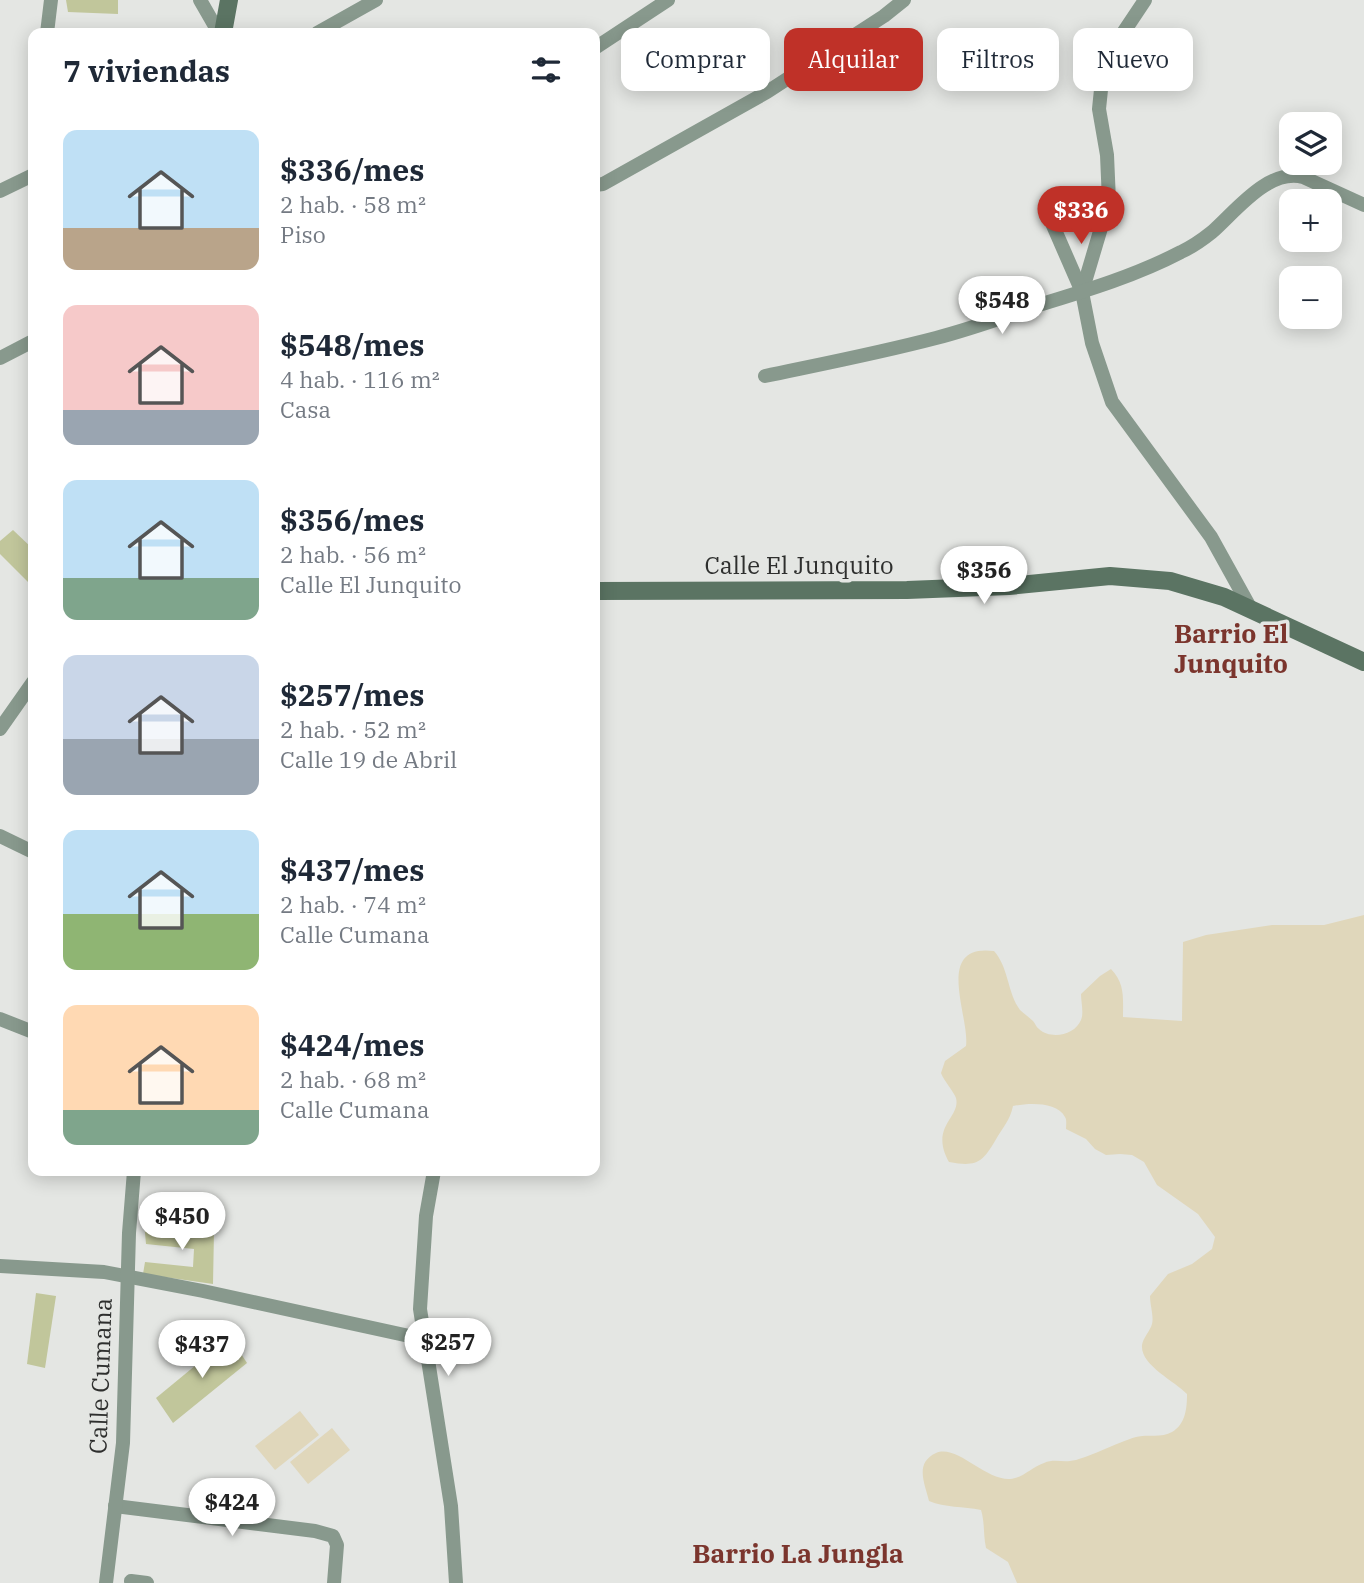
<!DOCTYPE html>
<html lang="es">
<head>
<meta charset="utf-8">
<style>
  body { margin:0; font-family:"IBM Plex Serif",serif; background:#f6f6f7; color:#1f2937; height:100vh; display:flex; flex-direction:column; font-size:26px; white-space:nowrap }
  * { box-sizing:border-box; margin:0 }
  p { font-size:23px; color:#747a83 }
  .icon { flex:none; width:38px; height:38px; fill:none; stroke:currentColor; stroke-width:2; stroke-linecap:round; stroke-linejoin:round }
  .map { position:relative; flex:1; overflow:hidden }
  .details { position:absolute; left:28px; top:28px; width:572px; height:1148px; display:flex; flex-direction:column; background:#fff; border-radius:14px; box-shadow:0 4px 18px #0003 }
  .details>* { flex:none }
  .top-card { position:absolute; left:621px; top:28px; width:637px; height:63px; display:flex; gap:14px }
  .fabs { position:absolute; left:1279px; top:112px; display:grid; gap:14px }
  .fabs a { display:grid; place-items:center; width:63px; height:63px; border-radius:14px; background:#fff; box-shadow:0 4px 18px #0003; font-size:35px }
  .price { position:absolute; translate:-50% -60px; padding:0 16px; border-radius:24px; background:#fff; color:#222; font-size:23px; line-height:46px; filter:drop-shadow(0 2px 4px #0008) }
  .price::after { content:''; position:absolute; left:50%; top:42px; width:21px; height:16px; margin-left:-10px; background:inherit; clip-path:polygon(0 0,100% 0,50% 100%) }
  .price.selected { background:#bf3128; color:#fff }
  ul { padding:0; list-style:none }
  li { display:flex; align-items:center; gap:21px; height:175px; padding:0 35px }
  li span { display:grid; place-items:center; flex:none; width:196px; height:140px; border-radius:14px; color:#555 }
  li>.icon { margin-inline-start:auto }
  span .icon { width:84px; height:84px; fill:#fffc; stroke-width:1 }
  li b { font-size:30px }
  h2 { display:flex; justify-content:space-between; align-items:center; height:84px; padding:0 35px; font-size:30px }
  .tag { padding:0 24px; border-radius:14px; background:#fff; box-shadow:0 4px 18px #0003; font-size:24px; line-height:63px }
  .tag.selected { background:#bf3128; color:#fff }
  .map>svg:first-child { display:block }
  .green { fill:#e0d7bb }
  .building { fill:#c1c69b }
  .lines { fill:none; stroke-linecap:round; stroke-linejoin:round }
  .street { stroke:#88998d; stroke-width:14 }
  .secondary { stroke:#5b7463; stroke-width:18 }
  .labels { text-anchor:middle; stroke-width:7; stroke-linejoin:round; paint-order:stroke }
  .street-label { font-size:24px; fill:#2e2f2e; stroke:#e4e6e3 }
  .neighbourhood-label { font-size:26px; font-weight:bold; fill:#7b352d; stroke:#e4e6e3 }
</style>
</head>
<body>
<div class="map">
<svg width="1364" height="1583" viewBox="0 0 1364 1583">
  <rect width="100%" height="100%" fill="#e4e6e3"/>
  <g class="green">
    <path d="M1364,915V1583H1017L1008,1562L986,1548C983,1534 985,1523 981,1510C963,1506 945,1508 929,1501C925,1484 914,1463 936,1453C957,1444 984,1480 1010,1479C1023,1478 1032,1467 1044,1463C1053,1459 1061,1462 1070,1461C1084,1460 1118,1442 1136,1437C1147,1434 1162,1438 1172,1432C1186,1424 1187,1407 1187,1394C1175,1381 1140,1365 1142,1345C1143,1338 1150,1331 1152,1324C1154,1317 1150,1305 1150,1296L1168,1274L1192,1264L1212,1249L1215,1237L1198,1214L1157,1185L1144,1162L1132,1155L1120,1154L1106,1155L1095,1149L1086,1139L1066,1129C1066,1125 1067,1120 1065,1117C1057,1101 1027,1103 1013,1106C1010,1121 1002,1128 995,1141C982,1163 976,1167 949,1162C929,1126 961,1118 956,1098C954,1092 944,1081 941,1073L945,1061L966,1046C970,1017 933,943 994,951C1009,968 1007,992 1020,1010C1024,1014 1029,1017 1033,1021C1035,1023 1036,1027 1039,1029C1051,1040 1075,1035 1081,1020C1084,1013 1081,1002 1081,994L1100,976L1111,969C1125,984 1123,997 1123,1017L1182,1021L1183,942L1206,935L1272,925H1324Z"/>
    <polygon points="300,1411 319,1435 275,1470 255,1446"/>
    <polygon points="332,1428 350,1450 308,1484 290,1462"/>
  </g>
  <g class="building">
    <polygon points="66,0 118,0 118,14 68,12"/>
    <polygon points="13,530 33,549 33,587 0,554 0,541"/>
    <polygon points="144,1222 214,1232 213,1284 143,1274 145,1262 193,1267 194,1249 146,1244"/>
    <polygon points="36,1293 56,1296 45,1368 27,1364"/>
    <polygon points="230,1337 247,1363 173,1423 156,1398"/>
  </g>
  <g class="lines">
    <g class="street">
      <polyline points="200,0 219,33"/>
      <polyline points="1145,0 1113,48 1102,80 1099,109 1107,155 1109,201 1082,292 1092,343 1112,402 1211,537 1252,611"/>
      <polyline points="47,33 51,0"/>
      <polyline points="317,33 376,0"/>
      <polyline points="595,48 668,0"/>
      <polyline points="595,185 603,184 767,92 884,16 904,0"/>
      <polyline points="0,191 33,175"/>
      <polyline points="1048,214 1082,292"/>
      <polyline points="0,358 33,341"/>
      <path d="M765,376C822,364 879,353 936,338C971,329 1007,316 1042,304C1088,290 1137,275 1181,252C1192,247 1202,240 1212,232C1235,212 1268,168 1303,177L1364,205"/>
      <polyline points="0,729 33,682"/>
      <polyline points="0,836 33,852"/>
      <polyline points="0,1019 33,1032"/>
      <polyline points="434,1171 426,1216 420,1309 451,1506 456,1583"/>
      <polyline points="0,1266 104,1272 203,1291 423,1339"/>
      <polyline points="115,1506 315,1531 333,1536 337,1545 334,1583"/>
      <polyline points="131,1581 147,1583"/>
      <polyline points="106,1583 123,1443 129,1233 134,1171"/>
    </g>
    <g class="secondary">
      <polyline points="223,33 229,0"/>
      <polyline points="595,591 907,590 1009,586 1110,576 1170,581 1224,597 1364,662"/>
    </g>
  </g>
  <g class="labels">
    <g class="street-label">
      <text x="799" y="574">Calle El Junquito</text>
      <text transform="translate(101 1376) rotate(-88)" y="8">Calle Cumana</text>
    </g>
    <g class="neighbourhood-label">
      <text x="1231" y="643">Barrio El<tspan x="1231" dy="30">Junquito</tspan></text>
      <text x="798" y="1563">Barrio La Jungla</text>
    </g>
  </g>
</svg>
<div class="fabs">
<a><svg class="icon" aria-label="layers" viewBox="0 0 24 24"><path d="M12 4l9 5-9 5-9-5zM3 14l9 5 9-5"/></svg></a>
<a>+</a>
<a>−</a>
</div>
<b class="price selected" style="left:1081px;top:246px">$336</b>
<b class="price" style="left:1002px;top:336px">$548</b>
<b class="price" style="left:984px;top:606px">$356</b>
<b class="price" style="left:182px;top:1252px">$450</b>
<b class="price" style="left:448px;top:1378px">$257</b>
<b class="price" style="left:202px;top:1380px">$437</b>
<b class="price" style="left:232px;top:1538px">$424</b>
<div class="top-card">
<a class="tag">Comprar</a>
<a class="tag selected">Alquilar</a>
<a class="tag">Filtros</a>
<a class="tag">Nuevo</a>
</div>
<section class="details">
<h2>7 viviendas<svg class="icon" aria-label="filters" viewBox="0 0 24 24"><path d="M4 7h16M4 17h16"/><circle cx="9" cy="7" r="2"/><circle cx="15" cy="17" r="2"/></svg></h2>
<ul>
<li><span style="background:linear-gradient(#bfe0f5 70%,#b9a48a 0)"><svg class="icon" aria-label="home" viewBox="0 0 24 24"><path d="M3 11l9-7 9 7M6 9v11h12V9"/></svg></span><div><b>$336/mes</b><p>2 hab. · 58 m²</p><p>Piso</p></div></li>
<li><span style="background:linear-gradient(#f6c9c9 75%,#9aa5b1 0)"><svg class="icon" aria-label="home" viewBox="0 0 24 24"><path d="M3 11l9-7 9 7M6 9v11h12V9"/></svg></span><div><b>$548/mes</b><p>4 hab. · 116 m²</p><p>Casa</p></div></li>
<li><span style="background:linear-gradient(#bfe0f5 70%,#7fa58c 0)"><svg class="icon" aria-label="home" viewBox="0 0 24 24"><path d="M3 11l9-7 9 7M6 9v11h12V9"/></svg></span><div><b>$356/mes</b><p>2 hab. · 56 m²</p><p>Calle El Junquito</p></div></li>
<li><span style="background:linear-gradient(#c9d6e8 60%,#9aa5b1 0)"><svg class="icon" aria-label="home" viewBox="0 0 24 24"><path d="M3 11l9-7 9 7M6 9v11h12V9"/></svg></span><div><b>$257/mes</b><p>2 hab. · 52 m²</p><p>Calle 19 de Abril</p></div></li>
<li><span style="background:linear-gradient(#bfe0f5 60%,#8fb573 0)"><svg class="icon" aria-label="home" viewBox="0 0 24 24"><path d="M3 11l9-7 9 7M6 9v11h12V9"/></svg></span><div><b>$437/mes</b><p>2 hab. · 74 m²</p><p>Calle Cumana</p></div></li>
<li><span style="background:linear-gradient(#ffd9b3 75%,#7fa58c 0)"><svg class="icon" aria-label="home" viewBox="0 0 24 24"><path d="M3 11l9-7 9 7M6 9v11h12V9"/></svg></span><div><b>$424/mes</b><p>2 hab. · 68 m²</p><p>Calle Cumana</p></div></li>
</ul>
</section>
</div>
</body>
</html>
